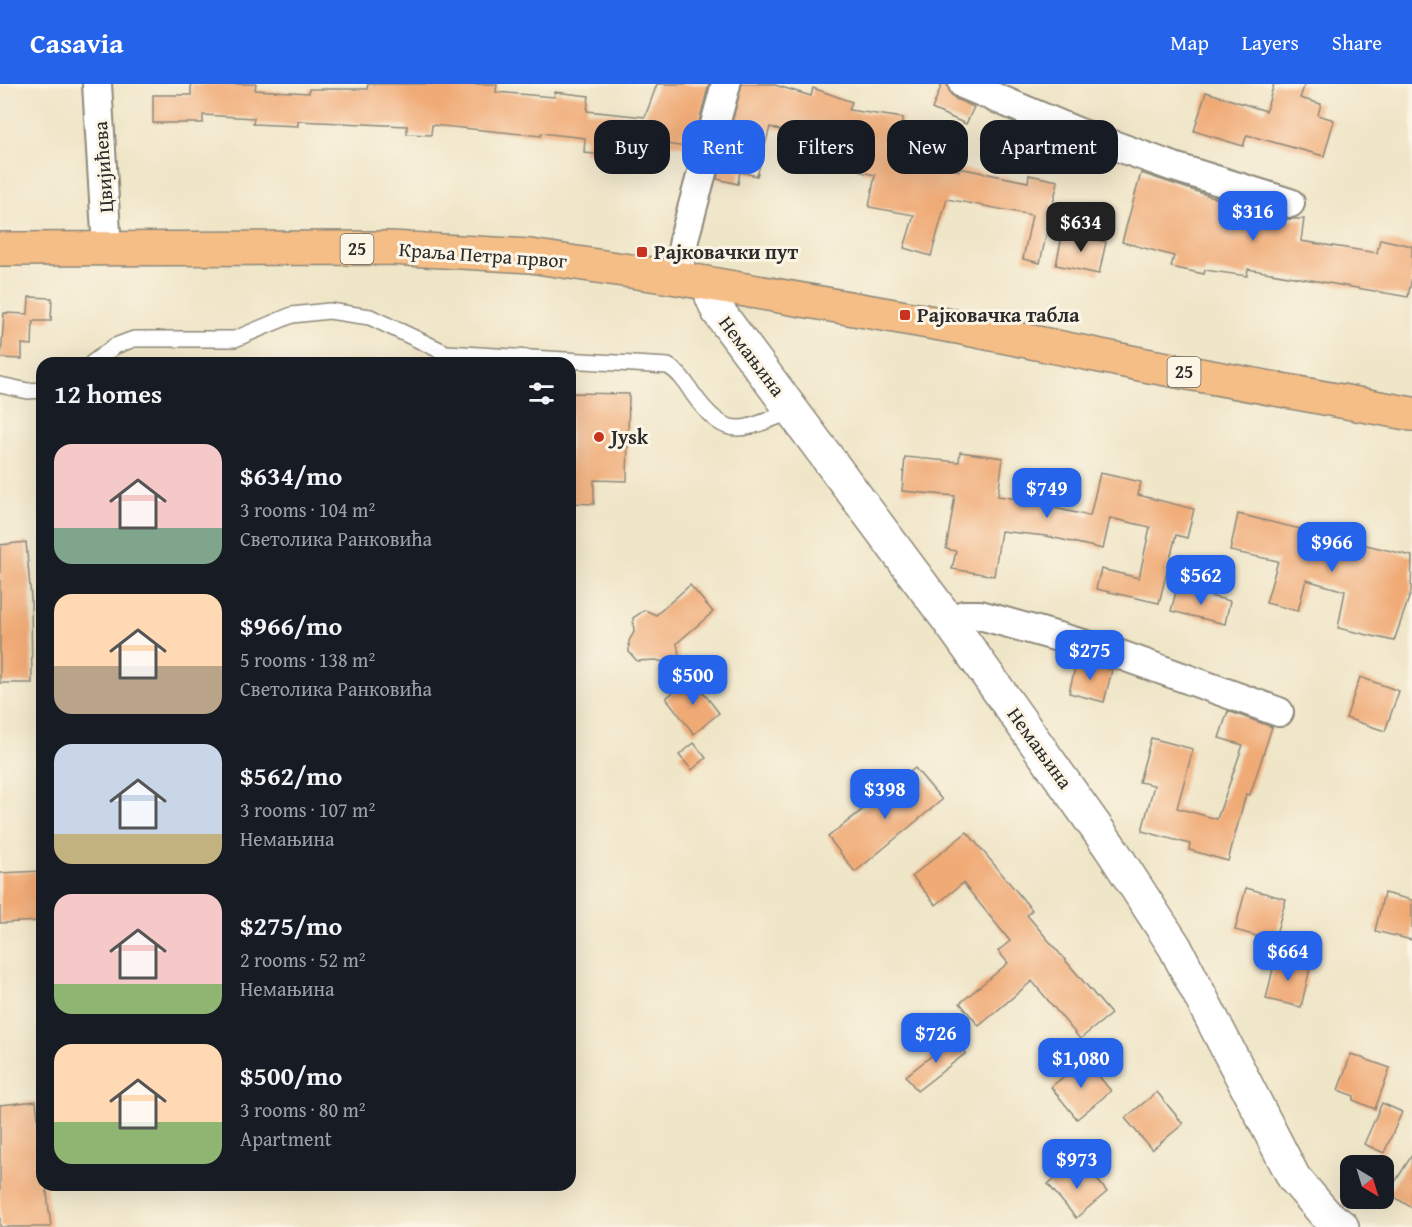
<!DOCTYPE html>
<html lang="en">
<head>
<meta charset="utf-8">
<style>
  body { margin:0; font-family:"Gentium Book Plus",serif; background:#242831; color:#f1f3f6; height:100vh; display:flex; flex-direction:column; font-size:22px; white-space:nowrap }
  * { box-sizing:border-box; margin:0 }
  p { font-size:20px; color:#9ea1a6 }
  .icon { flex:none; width:33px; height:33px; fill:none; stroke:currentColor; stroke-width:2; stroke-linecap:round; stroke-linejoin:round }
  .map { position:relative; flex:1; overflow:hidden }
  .panel { position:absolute; left:36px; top:273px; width:540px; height:834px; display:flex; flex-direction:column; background:#171b24; border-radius:18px; box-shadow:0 6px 24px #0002 }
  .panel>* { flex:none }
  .banner { position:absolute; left:594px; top:36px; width:570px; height:54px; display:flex; gap:12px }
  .needle { width:39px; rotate:142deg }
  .fabs { position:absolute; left:1340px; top:1071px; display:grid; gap:12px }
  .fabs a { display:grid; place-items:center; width:54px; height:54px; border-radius:12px; background:#171b24; box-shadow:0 6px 24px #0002; font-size:30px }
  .price { position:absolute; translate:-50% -51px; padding:0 14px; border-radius:12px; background:#2563eb; color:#fff; font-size:20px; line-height:39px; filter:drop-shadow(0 2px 3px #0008) }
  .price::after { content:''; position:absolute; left:50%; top:36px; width:18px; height:14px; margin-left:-9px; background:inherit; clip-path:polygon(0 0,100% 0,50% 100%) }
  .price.active { background:#222; color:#fff }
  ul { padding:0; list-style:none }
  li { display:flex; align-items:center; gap:18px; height:150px; padding:0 18px }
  li span { display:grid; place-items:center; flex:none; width:168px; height:120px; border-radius:18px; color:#555 }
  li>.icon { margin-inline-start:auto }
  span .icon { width:72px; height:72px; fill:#fffc; stroke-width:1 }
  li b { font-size:26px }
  h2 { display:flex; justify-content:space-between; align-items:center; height:72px; padding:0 18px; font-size:26px }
  .chip { padding:0 21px; border-radius:18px; background:#171b24; box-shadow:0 6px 24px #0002; font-size:21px; line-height:54px }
  .chip.active { background:#2563eb; color:#fff }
  header { display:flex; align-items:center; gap:36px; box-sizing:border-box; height:84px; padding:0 30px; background:#2563eb; color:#fff }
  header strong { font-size:28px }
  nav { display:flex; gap:33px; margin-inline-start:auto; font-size:21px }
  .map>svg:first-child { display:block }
  .building { fill:#f0aa76 }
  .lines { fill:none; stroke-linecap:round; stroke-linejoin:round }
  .service-casing { stroke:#8d8879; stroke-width:18 }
  .minor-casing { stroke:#8d8879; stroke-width:32 }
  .tertiary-casing { stroke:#8d8879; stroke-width:36 }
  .primary-casing { stroke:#8d8879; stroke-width:36 }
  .service { stroke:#fff; stroke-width:15 }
  .minor { stroke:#fff; stroke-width:28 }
  .tertiary { stroke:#fff; stroke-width:33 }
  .primary { stroke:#f6be87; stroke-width:33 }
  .poi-dot { fill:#c8321e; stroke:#fcf5e5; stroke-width:2 }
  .labels { text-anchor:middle; stroke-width:6; stroke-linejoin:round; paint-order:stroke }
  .shield { fill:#fcf5e5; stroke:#6a6863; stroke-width:1.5 }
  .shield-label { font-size:18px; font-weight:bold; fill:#2b2b2b }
  .street-label { font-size:20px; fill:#2b2b2b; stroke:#fcf5e5 }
  .poi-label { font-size:20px; font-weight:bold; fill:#2b2b2b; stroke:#fcf5e5; text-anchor:start }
</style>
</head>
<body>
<header>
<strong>Casavia</strong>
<nav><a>Map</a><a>Layers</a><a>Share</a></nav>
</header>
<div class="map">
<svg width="1412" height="1143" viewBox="0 0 1412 1143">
  <rect width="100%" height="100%" fill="#fcf5e5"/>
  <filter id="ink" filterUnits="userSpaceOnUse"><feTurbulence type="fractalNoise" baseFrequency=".0167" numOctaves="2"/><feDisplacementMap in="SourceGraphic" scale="12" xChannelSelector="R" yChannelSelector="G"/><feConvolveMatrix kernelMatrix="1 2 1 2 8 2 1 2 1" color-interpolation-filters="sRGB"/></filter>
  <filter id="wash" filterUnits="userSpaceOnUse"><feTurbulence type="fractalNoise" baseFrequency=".008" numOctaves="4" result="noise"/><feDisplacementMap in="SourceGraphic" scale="24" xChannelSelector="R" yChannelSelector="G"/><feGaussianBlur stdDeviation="1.35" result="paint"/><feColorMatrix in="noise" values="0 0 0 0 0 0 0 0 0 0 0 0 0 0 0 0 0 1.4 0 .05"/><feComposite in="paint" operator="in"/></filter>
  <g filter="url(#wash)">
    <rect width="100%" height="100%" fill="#efe5c7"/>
    <g id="blocks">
      <g class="building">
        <polygon points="191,0 256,0 255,6 309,9 309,5 367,5 368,0 497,0 496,8 554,13 555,8 589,12 587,27 645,33 657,0 709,0 692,64 628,54 627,73 584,69 585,54 541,49 541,52 432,41 431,51 407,50 407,42 298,37 298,42 253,40 254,34 203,31 203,39 153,39 153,11 191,11"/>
        <polygon points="742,0 772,0 811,12 813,4 852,18 849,26 903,34 897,69 959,87 959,84 1028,98 1029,91 1058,97 1040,179 1023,175 1032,131 947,115 931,172 904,164 914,131 869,123 875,91 861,88 863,73 770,43 757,92 740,88 738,100 717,95"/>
        <polygon points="942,0 947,0 950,9 956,15 974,23 966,40 932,25"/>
        <polygon points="1274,0 1305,0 1300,14 1321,20 1318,31 1334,36 1324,72 1247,51 1243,62 1194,47 1206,8 1266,27"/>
        <polygon points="1141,89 1258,128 1286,135 1304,135 1301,157 1377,169 1380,155 1412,162 1412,192 1408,213 1248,185 1247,192 1205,186 1204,190 1171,183 1174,172 1122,158"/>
        <polygon points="1063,148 1106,158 1099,190 1056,181"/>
        <polygon points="29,213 52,214 51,237 33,237 32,261 22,260 22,275 1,274 4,229 28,230"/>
        <polygon points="570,309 629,310 627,397 594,396 594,420 570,419"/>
        <polygon points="960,368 1003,374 998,412 1051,420 1050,423 1090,432 1100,389 1141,398 1138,411 1194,425 1187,454 1176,451 1159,519 1096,505 1101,485 1139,494 1150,443 1110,434 1103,465 1046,452 1001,447 994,492 952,485 956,467 946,465 955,412 902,407 905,373 959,378"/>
        <polygon points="1238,430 1412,472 1411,508 1394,557 1338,544 1345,507 1306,496 1298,527 1266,519 1278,477 1230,467"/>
        <polygon points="26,458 31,514 32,599 0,599 0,461"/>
        <polygon points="690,501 713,528 677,559 681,583 656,576 637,577 629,568 629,557 634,548 633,534 645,526 656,531"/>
        <polygon points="1177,504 1230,517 1225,540 1171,527"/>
        <polygon points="1077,575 1112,586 1104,618 1069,609"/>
        <polygon points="1360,593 1399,607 1385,647 1346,634"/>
        <polygon points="692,594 719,629 694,650 666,614"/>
        <polygon points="1228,627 1272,643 1250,711 1246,710 1228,777 1189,766 1190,760 1142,747 1154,701 1139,698 1151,654 1193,665 1177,724 1217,735 1243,661 1219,654"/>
        <polygon points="694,659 706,674 692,686 679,671"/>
        <polygon points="915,684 942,716 855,788 828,753"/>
        <polygon points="967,748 1032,826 1027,831 1111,930 1080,955 1032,897 979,942 960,919 1008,879 998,867 1010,857 963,799 936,821 912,792"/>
        <polygon points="42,787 42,837 0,839 0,789"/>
        <polygon points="1246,804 1286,815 1274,857 1235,846"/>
        <polygon points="1384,809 1412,816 1412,856 1375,847"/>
        <polygon points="1276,872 1311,880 1301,923 1266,915"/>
        <polygon points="954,954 966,969 917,1007 906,992"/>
        <polygon points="1351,970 1390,984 1375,1025 1353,1016 1354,1012 1338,1006"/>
        <polygon points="1085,975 1111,1007 1077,1035 1051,1003"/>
        <polygon points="1157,1008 1183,1040 1152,1066 1125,1034"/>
        <polygon points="36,1017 42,1069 42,1101 46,1101 51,1143 0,1143 0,1021"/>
        <polygon points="1382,1019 1402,1028 1384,1069 1364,1060"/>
        <polygon points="1412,1071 1412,1124 1388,1109"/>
        <polygon points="1074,1079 1084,1091 1090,1086 1107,1108 1076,1134 1048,1100"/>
      </g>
    </g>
  </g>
  <g filter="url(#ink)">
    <use href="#blocks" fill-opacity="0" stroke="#8d8879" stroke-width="1.5"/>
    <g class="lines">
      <defs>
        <g id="service">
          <path d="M92,279L115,262L134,255H235L292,231L329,227L370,233L446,269L668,282C679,288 686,299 693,310C729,360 742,345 793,327"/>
          <polyline points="0,301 28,307 42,306"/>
        </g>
        <g id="minor">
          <polyline points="97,0 107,165"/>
          <polyline points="963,0 1077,48 1174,83 1290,119"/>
          <polyline points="677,194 685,151 726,0"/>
          <polyline points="949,537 964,531 980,531 1115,569 1279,628"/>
        </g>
        <polyline id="tertiary" points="711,201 712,213 718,227 949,537 1110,763 1175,863 1294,1094 1326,1131 1342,1143"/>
        <polyline id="primary" points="0,165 390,164 530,172 677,194 963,244 1145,281 1412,330"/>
      </defs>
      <use href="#service" class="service-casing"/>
      <use href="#minor" class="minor-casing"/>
      <use href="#tertiary" class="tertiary-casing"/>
      <use href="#primary" class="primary-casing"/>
      <use href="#service" class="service"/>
      <use href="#minor" class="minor"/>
      <use href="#tertiary" class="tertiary"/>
      <use href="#primary" class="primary"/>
    </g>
  </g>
  <g class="poi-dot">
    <rect x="636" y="162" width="12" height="12" rx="3"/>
    <rect x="899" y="225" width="12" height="12" rx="3"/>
    <circle cx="599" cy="353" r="6"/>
  </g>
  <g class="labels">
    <g class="shield">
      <rect x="340.5" y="150" width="33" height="30" rx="4.5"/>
      <rect x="1167.5" y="273" width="33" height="30" rx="4.5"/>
    </g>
    <g class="shield-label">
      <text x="357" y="171">25</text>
      <text x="1184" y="294">25</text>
    </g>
    <g class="street-label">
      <text transform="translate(103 83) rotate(-94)" y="7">Цвијићева</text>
      <text transform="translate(483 171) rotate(4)" y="7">Краља Петра првог</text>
      <text transform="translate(752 272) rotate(53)" y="7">Немањина</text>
      <text transform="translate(1040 664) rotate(54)" y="7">Немањина</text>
    </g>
    <g class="poi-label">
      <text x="654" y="175">Рајковачки пут</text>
      <text x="917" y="238">Рајковачка табла</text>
      <text x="611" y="360">Jysk</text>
    </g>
  </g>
</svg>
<div class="fabs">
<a><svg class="needle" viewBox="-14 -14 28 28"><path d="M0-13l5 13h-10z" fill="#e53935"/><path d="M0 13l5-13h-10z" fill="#9ea1a6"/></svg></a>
</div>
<b class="price" style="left:1253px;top:158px">$316</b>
<b class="price active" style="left:1081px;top:169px">$634</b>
<b class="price" style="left:1047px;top:435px">$749</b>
<b class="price" style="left:1332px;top:489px">$966</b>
<b class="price" style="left:1201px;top:522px">$562</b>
<b class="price" style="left:1090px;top:597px">$275</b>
<b class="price" style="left:693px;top:622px">$500</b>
<b class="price" style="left:885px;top:736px">$398</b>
<b class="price" style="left:1288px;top:898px">$664</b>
<b class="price" style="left:936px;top:980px">$726</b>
<b class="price" style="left:1081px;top:1005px">$1,080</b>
<b class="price" style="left:1077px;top:1106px">$973</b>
<div class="banner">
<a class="chip">Buy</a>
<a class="chip active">Rent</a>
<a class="chip">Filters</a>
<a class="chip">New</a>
<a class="chip">Apartment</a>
</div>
<section class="panel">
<h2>12 homes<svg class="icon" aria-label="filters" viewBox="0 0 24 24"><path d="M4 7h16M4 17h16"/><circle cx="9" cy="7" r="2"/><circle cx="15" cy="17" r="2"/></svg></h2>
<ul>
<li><span style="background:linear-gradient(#f6c9c9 70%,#7fa58c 0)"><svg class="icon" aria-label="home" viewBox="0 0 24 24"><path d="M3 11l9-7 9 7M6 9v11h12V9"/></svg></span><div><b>$634/mo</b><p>3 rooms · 104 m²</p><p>Светолика Ранковића</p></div></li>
<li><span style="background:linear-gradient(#ffd9b3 60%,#b9a48a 0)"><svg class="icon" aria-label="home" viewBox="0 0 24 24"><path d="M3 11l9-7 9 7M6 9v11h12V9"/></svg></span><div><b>$966/mo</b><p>5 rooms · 138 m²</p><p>Светолика Ранковића</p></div></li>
<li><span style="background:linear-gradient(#c9d6e8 75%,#c2b280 0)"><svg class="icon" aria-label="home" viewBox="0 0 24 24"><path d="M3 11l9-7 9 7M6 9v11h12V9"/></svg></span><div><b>$562/mo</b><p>3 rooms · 107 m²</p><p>Немањина</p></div></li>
<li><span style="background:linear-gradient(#f6c9c9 75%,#8fb573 0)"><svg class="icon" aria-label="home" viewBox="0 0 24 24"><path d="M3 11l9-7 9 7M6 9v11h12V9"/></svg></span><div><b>$275/mo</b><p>2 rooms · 52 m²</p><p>Немањина</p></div></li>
<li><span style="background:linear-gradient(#ffd9b3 65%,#8fb573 0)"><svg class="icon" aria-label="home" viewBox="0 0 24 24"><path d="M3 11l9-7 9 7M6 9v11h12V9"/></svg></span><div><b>$500/mo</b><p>3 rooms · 80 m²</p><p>Apartment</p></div></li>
</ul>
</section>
</div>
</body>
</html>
